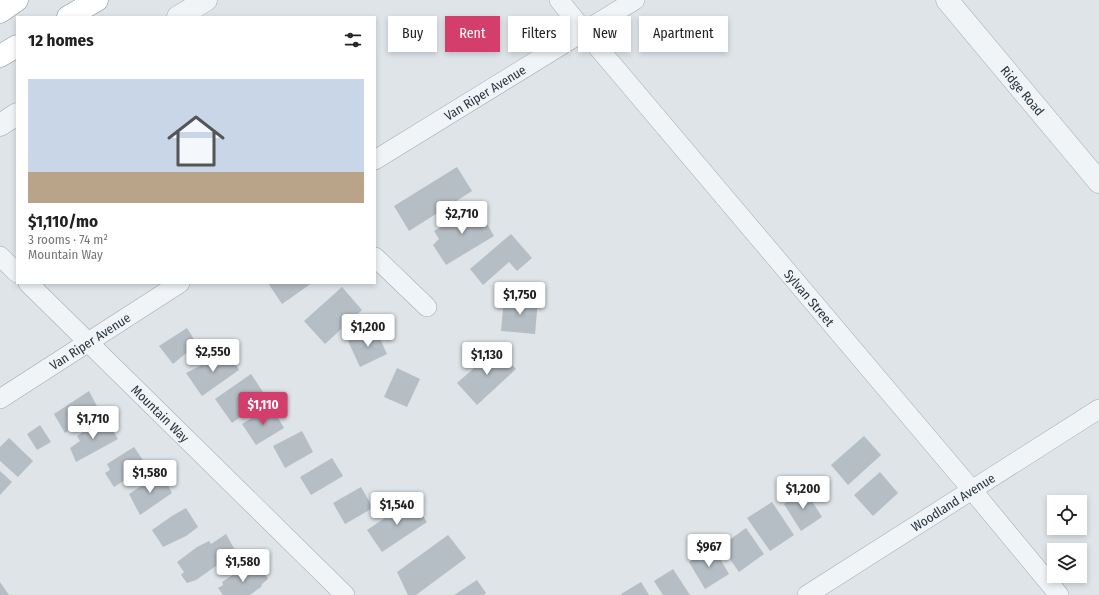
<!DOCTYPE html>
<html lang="en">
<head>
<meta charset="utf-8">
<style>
  body { margin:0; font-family:"Fira Sans Condensed",sans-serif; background:#f6f6f6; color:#222; height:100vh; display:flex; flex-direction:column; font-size:15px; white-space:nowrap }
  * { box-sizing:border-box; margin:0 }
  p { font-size:13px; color:#767676 }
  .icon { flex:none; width:22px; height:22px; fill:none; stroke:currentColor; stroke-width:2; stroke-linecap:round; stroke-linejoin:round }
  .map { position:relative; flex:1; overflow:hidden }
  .panel { position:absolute; left:16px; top:16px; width:360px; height:268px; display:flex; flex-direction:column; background:#fff; border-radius:0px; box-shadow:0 2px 6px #0003 }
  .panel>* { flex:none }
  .banner { position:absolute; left:388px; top:16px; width:380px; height:36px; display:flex; gap:8px }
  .controls { position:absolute; left:1047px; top:495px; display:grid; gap:8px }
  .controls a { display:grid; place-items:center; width:40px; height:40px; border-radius:0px; background:#fff; box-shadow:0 2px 6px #0003; font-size:20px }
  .price { position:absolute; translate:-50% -34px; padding:0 9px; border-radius:4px; background:#fff; color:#222; font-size:13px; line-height:26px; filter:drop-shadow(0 1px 2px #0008) }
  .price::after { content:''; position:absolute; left:50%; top:24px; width:12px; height:9px; margin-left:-6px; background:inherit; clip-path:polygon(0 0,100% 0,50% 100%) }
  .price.active { background:#d33e6d; color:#fff }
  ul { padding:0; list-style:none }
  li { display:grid; align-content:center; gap:8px; height:212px; padding:0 12px }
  li span { display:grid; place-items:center; height:124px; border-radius:0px; color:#555 }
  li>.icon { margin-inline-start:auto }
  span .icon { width:72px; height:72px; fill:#fffc; stroke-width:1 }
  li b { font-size:17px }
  h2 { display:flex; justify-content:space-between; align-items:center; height:48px; padding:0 12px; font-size:17px }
  .chip { padding:0 14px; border-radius:0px; background:#fff; box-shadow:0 2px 6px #0003; font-size:14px; line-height:36px }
  .chip.active { background:#d33e6d; color:#fff }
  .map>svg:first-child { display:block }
  .building { fill:#b5bec5 }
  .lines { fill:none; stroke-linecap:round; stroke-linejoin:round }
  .minor-casing { stroke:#a3acb2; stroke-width:20 }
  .tertiary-casing { stroke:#a3acb2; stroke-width:23 }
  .motorway-casing { stroke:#85949f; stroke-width:23 }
  .minor { stroke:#f1f4f6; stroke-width:19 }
  .tertiary { stroke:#f1f4f6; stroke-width:22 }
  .motorway { stroke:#fff; stroke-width:22 }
  .labels { text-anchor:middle; stroke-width:3; stroke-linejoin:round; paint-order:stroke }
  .street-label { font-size:13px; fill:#273440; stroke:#eef2f6 }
</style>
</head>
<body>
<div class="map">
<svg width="1099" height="595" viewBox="0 0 1099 595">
  <rect width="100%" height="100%" fill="#dee4e8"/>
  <g class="building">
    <polygon points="457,167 472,191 409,231 394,206"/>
    <polygon points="477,206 494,236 446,265 433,245 439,239 434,231"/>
    <polygon points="511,234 532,258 517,271 509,262 483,285 470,269"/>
    <polygon points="268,283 312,283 282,304"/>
    <polygon points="342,287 362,310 325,344 304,321"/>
    <polygon points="504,297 538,300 535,334 501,331"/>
    <polygon points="187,328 197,344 173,364 159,346"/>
    <polygon points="375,328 387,354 360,367 348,341"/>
    <polygon points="497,348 516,369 477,405 457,383"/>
    <polygon points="229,351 239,370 202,396 186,373"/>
    <polygon points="397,368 420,379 407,407 384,397"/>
    <polygon points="251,374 267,398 232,423 215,399"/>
    <polygon points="89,391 99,410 65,433 54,414"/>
    <polygon points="271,406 284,428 256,445 242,424"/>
    <polygon points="105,418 118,439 76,462 70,448 80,441 77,436"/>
    <polygon points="40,425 51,442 37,450 27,434"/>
    <polygon points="302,431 313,452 285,468 273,446"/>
    <polygon points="864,436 881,455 848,485 831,465"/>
    <polygon points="9,438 33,461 18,477 0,461 0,447"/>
    <polygon points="134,447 147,466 114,487 105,473 110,470 107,464"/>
    <polygon points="332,458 343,476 311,495 300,477"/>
    <polygon points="0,471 12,482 0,495"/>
    <polygon points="880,472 898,493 873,516 854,495"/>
    <polygon points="161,473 172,493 140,515 129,494"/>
    <polygon points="361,487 373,508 345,524 333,503"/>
    <polygon points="805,490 822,517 801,531 784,504"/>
    <polygon points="412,500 427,522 382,552 367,530"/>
    <polygon points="772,502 794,535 770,551 747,518"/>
    <polygon points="186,508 198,527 186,536 163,547 152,530 172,516"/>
    <polygon points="746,528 764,554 739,572 721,546"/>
    <polygon points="226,534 236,552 196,580 187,583 181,575 184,572 177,562 197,547 209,541 211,544"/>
    <polygon points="448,535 466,558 416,595 408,595 397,572"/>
    <polygon points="713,547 729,574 705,589 689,562"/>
    <polygon points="254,566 263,575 265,573 268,579 262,584 261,587 250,595 223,595 218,588 223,585 222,582 237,572 240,575"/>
    <polygon points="673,569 690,595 663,595 654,581"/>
    <polygon points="477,580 486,593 484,595 454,595"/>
    <polygon points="0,582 9,595 0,595"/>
    <polygon points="641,582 649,595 622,595 621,594"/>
  </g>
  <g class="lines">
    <defs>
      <g id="minor">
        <path id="s1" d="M559,0L584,31L972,490L1059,595"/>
        <path id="s2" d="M375,160L635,0"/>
        <polyline points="0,256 17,273"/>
        <polyline points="375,257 427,307"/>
        <path id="s3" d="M28,283L345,595"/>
        <path id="s4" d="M0,399L180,283"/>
        <path id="s5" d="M807,595L1099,409"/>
      </g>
      <g id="tertiary">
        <path id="s6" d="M947,0L1099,182"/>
        <polyline points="178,17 206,0"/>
        <polyline points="0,125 17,114"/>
      </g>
      <g id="motorway">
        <polyline points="0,12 17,0"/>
        <polyline points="68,17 97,0"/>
        <polyline points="0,56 17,46"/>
      </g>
    </defs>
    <use href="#minor" class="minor-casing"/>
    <use href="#tertiary" class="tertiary-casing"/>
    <use href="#motorway" class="motorway-casing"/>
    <use href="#minor" class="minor"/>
    <use href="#tertiary" class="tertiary"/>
    <use href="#motorway" class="motorway"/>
  </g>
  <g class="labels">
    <g class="street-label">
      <text dy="5" stroke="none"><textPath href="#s6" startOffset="118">Ridge Road</textPath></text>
      <text dy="5" stroke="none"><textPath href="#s2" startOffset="129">Van Riper Avenue</textPath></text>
      <text dy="5" stroke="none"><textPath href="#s1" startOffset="389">Sylvan Street</textPath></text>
      <text dy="5" stroke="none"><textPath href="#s4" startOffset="107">Van Riper Avenue</textPath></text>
      <text dy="5" stroke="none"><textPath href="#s3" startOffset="186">Mountain Way</textPath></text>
      <text dy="5" stroke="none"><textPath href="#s5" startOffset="173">Woodland Avenue</textPath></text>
    </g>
  </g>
</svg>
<div class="controls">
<a><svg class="icon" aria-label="locate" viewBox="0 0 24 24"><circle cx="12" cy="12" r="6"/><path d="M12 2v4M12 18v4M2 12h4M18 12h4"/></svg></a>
<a><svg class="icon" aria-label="layers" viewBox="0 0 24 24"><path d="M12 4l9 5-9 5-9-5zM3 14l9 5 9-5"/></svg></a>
</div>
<b class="price" style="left:462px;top:235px">$2,710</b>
<b class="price" style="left:520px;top:316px">$1,750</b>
<b class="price" style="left:368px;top:348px">$1,200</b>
<b class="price" style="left:213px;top:373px">$2,550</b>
<b class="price" style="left:487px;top:376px">$1,130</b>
<b class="price active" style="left:263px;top:426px">$1,110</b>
<b class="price" style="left:93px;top:440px">$1,710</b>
<b class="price" style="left:150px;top:494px">$1,580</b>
<b class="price" style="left:803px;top:510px">$1,200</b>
<b class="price" style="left:397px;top:526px">$1,540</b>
<b class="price" style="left:709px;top:568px">$967</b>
<b class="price" style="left:243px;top:583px">$1,580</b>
<div class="banner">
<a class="chip">Buy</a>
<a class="chip active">Rent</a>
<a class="chip">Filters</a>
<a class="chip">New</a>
<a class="chip">Apartment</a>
</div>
<section class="panel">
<h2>12 homes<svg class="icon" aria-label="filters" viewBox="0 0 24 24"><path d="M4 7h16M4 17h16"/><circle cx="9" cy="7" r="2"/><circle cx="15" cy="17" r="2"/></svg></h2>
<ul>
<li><span style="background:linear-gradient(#c9d6e8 75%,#b9a48a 0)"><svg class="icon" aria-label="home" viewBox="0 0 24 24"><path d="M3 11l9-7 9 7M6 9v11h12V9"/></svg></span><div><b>$1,110/mo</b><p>3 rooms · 74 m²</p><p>Mountain Way</p></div></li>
</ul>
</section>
</div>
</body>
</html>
